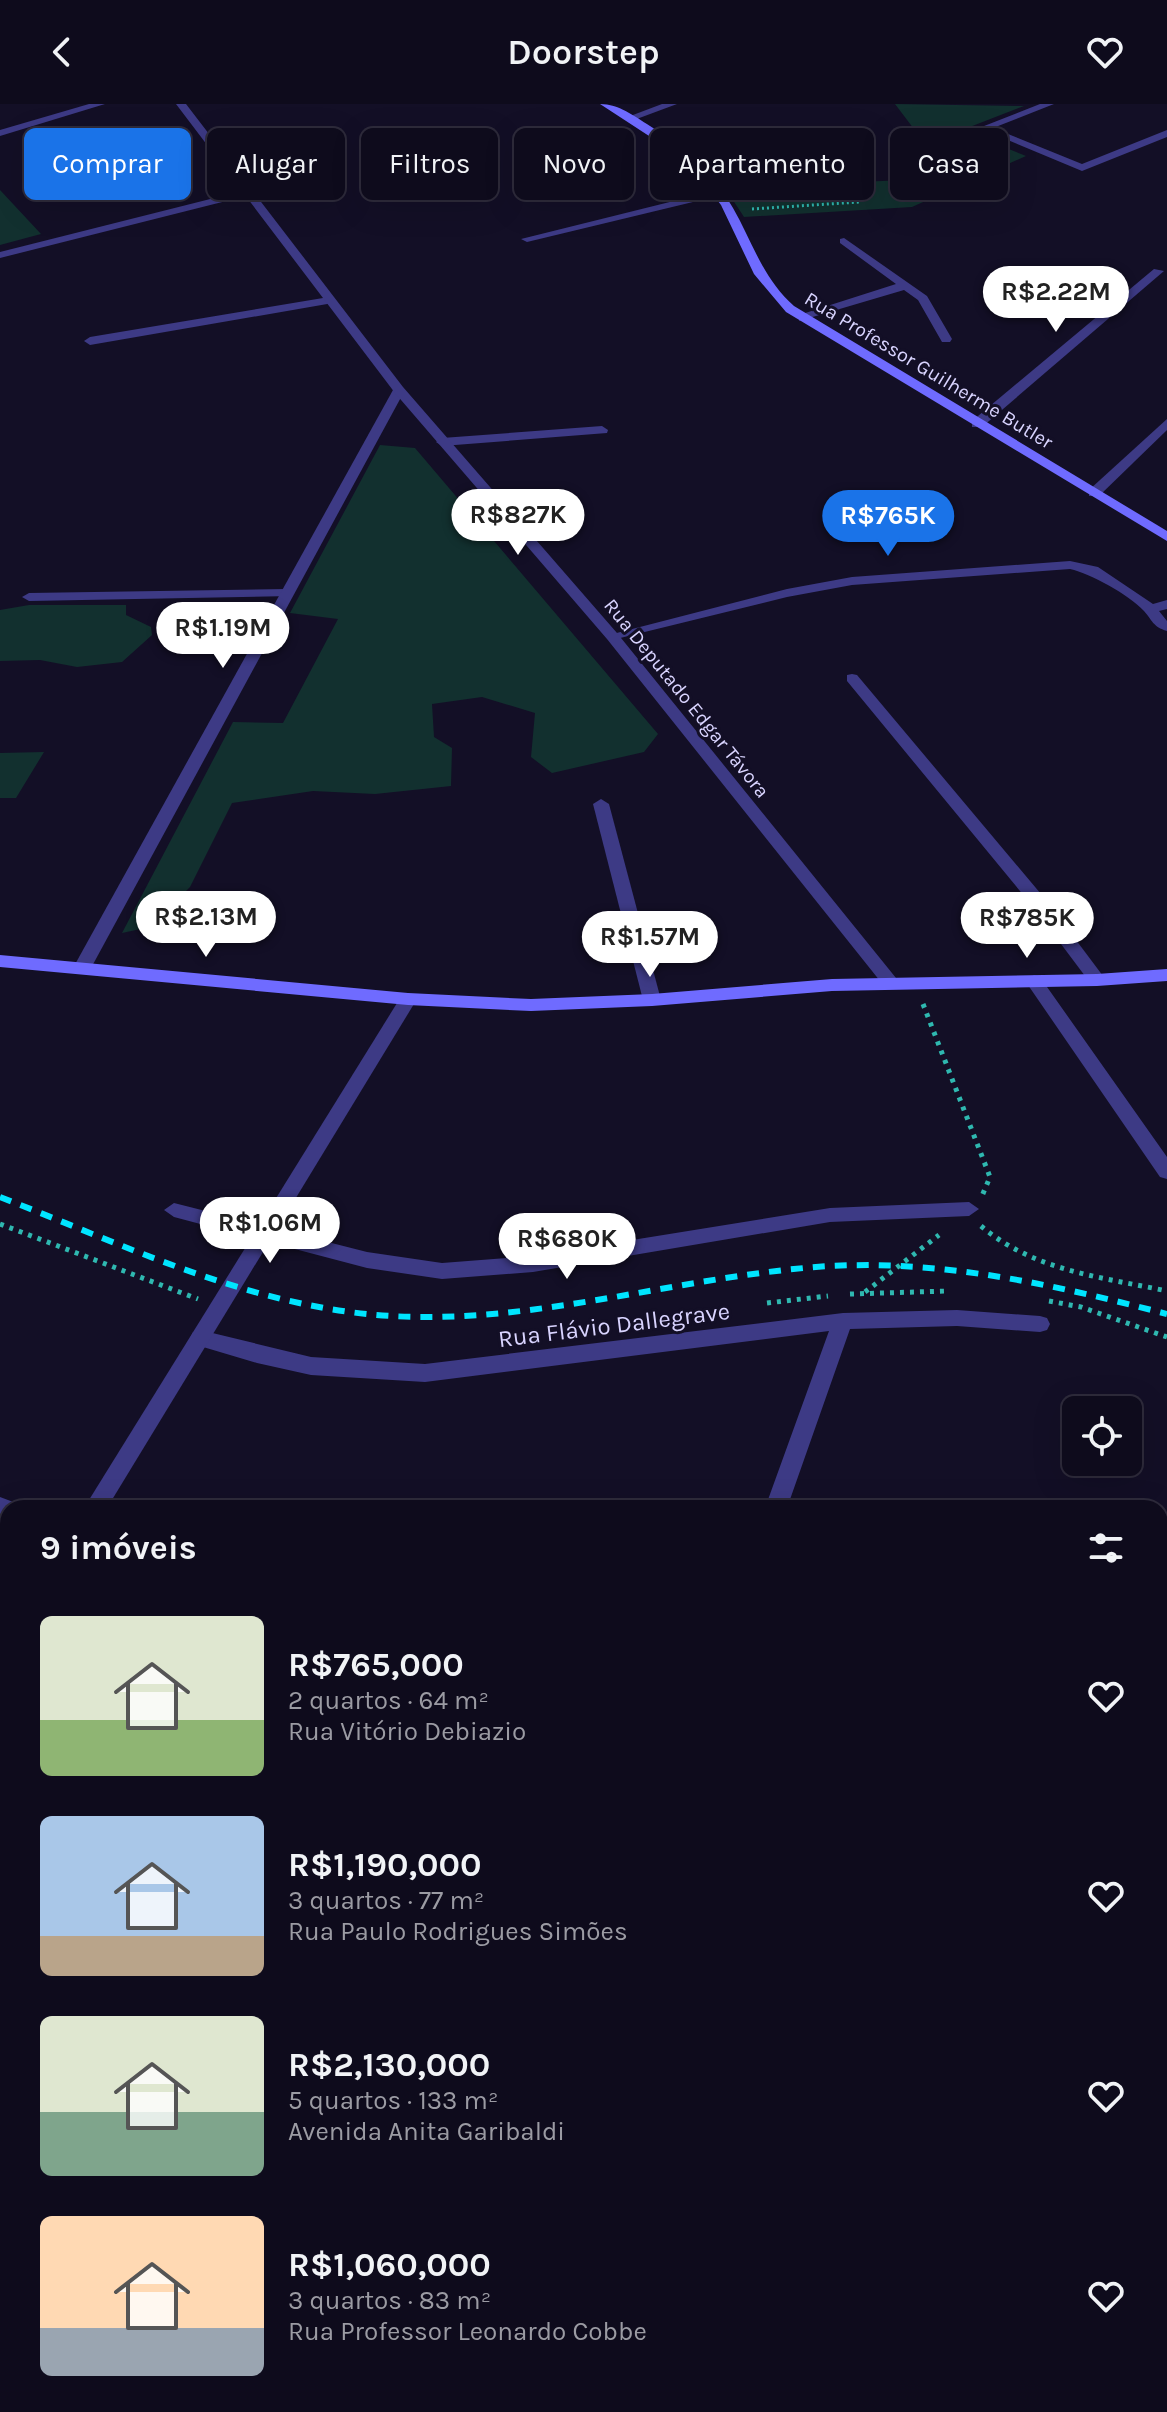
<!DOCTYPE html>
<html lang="pt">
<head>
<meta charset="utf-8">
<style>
  body { margin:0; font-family:Karla,sans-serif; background:#1c1929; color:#f1f3f6; height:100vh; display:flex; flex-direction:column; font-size:30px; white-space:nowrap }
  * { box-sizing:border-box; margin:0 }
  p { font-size:26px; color:#9b9ba3 }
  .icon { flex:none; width:44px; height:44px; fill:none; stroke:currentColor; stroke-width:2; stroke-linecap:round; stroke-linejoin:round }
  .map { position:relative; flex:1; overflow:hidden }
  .side { position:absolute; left:0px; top:1396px; width:1168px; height:912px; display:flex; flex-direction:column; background:#0e0b1c; border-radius:24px 24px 0 0; box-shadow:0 8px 32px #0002,0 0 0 2px #2e2b3b }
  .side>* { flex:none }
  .banner { position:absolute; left:24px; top:24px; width:1120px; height:72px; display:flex; gap:16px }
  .controls { position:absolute; left:1062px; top:1292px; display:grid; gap:16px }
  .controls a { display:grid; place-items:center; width:80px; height:80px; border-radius:12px; background:#0e0b1c; box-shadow:0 8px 32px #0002,0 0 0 2px #2e2b3b; font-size:40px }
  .price { position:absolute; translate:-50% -68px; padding:0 18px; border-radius:28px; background:#fff; color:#222; font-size:26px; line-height:52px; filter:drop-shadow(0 2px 4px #0008) }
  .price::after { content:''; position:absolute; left:50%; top:48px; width:24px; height:18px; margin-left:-12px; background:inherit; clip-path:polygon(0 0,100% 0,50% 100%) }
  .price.on { background:#1a73e8; color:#fff }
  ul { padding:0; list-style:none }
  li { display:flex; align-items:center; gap:24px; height:200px; padding:0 40px }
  li span { display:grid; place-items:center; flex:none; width:224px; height:160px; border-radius:12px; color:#555 }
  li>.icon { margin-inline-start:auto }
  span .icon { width:96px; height:96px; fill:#fffc; stroke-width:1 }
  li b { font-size:34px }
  h2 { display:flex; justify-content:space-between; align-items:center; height:96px; padding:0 40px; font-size:34px }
  .tag { padding:0 28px; border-radius:12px; background:#0e0b1c; box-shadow:0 8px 32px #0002,0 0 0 2px #2e2b3b; font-size:28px; line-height:72px }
  .tag.on { background:#1a73e8; color:#fff }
  header { display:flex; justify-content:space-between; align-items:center; height:104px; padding:0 40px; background:#0e0b1c; font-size:36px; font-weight:600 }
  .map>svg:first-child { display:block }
  .green { fill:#12302f }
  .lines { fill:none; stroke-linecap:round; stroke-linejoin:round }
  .path-far1 { stroke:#2fb8b0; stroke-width:3; stroke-dasharray:2 3; stroke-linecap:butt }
  .path { stroke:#2fb8b0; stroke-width:5; stroke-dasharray:4 6; stroke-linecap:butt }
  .service { fill:#3d3a85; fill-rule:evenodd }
  .minor { fill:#3d3a85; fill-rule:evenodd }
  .tertiary { fill:#3d3a85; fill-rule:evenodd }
  .secondary { fill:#6f6bff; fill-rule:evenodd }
  .rail { stroke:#00e5ff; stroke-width:6; stroke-dasharray:12 10; stroke-linecap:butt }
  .labels { text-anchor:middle; stroke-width:6; stroke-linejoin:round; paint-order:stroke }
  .far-street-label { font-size:20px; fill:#d9d4ff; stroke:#130f26 }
  .street-label { font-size:24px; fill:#d9d4ff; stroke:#130f26 }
</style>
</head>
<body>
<header><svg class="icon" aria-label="back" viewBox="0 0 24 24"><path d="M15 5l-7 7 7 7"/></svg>Doorstep<svg class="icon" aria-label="heart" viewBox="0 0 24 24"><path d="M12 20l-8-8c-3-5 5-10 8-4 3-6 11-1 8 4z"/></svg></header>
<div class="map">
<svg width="1167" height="2308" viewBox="0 0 1167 2308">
  <rect width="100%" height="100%" fill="#130f26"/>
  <g class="green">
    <polygon points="895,0 1024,2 962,26 1026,52 912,103 744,113 725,84 951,74"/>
    <polygon points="0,86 41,130 0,141"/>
    <polygon points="380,341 415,344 658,630 644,648 552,669 531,653 535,609 482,593 432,600 434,633 452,644 451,682 375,690 313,687 232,699 190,783 150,823 122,829 233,618 283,619 338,515 290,509"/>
    <polygon points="29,501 126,501 126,511 151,523 152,531 122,558 77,563 40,556 0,557 0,506"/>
    <polygon points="44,648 16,694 0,694 0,649"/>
  </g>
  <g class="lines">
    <g class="path-far1">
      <polyline points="937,33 949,45"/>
      <polyline points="998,61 1011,55"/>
      <polyline points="752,105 859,98"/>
    </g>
    <g class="path">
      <polyline points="923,900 990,1073 982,1092"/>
      <polyline points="0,1120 198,1195"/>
      <path d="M981,1122C1034,1167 1101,1173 1167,1187"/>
      <polyline points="865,1188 939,1131"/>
      <polyline points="850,1190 948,1187"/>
      <polyline points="1049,1197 1081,1203 1167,1233"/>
      <polyline points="767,1199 828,1192"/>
    </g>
    <g class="service">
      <polygon points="844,134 927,192 952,235 950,238 942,238 918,196 904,186 799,217 799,211 896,180 840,139 840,135"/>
      <polygon points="329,193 333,195 333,199 90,241 84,237 90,233"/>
      <polygon points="602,322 608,326 607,329 442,342 436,338 442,334"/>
      <polygon points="287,485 292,486 292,492 29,497 22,493 29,489"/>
      <polygon points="852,570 857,571 1046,796 1106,876 1103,880 1091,880 1034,804 847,577 847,571"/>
      <polygon points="601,695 609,700 661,896 652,902 643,896 593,700"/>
      <polygon points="1034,871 1040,873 1167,1053 1167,1075 1160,1073 1028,881 1025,877"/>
    </g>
    <g class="minor">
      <polygon points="89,0 105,0 0,32 0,26"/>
      <polygon points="662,0 677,0 634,16 625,14"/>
      <polygon points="1040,0 1054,0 993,24 1082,60 1167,26 1167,33 1082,67 979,24"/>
      <polygon points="246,86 251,89 250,91 0,154 0,148"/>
      <polygon points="718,86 722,87 722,91 527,138 521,135"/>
      <polygon points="1154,165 1164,167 982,323 972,323 972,317"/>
      <polygon points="399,282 405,286 91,864 88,868 76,868 73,864 393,286"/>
      <polygon points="1167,315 1167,326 1099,392 1089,392 1089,386"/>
      <path d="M1070,457L1098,463L1153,500L1167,496V505L1159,507L1167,517V527C1153,523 1152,516 1144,507C1128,490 1091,470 1070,465L852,481L787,493L612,536L605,532L787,485L852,473Z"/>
      <polygon points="969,1098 979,1105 969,1112 830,1118 533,1168 442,1175 367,1164 174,1113 164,1106 174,1099 367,1148 442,1159 533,1152 830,1104"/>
      <polygon points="957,1206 1040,1212 1047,1214 1050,1220 1047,1226 1040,1228 957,1222 850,1225 787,1404 765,1404 829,1227 425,1278 311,1271 257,1259 193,1240 190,1234 193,1228 200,1226 311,1253 425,1260 843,1209"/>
      <polygon points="0,1393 16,1399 18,1404 8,1404 8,1416 0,1413"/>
      <polygon points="1160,1776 1167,1779 1167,1805 1160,1802"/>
      <polygon points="0,2124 8,2127 8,2155 0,2152"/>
      <polygon points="24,2300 54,2300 53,2308 23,2308"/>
      <polygon points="366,2300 411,2300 414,2308 369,2308"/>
      <polygon points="439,2300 469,2300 466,2308 436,2308"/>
    </g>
    <g class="tertiary">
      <polygon points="176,0 186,0 403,283 617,529 896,874 899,878 896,882 884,882 607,535 395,289"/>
      <polygon points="408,889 417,895 107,1404 84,1404 402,891"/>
      <polygon points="8,1534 8,1566 0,1569 0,1537"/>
    </g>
    <g class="secondary">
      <path d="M600,0C619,0 634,12 650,22C683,43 713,69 733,104C753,139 763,175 794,202L1167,427V437L786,208L754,170L721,101L698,71L669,45Z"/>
      <polygon points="0,851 408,889 531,895 652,890 832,875 1097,870 1167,865 1167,877 1097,882 832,887 652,902 531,907 408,901 0,863"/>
    </g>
    <path class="rail" d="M0,1093C127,1142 253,1204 391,1212C531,1220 665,1177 804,1164C928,1152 1047,1179 1167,1210"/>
  </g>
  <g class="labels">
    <g class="far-street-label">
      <text transform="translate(929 266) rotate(31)" y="7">Rua Professor Guilherme Butler</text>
      <text transform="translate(687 594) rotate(51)" y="7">Rua Deputado Edgar Távora</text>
    </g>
    <g class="street-label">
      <text transform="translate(614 1221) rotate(-7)" y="8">Rua Flávio Dallegrave</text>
    </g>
  </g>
</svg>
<div class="controls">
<a><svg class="icon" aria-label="locate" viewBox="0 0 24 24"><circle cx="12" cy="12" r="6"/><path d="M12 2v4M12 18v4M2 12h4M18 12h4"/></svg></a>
</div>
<b class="price" style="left:1056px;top:230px">R$2.22M</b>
<b class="price" style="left:518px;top:453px">R$827K</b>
<b class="price on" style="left:888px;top:454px">R$765K</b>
<b class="price" style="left:223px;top:566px">R$1.19M</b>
<b class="price" style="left:206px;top:855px">R$2.13M</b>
<b class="price" style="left:1027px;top:856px">R$785K</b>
<b class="price" style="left:650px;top:875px">R$1.57M</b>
<b class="price" style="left:270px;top:1161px">R$1.06M</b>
<b class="price" style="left:567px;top:1177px">R$680K</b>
<div class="banner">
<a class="tag on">Comprar</a>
<a class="tag">Alugar</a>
<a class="tag">Filtros</a>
<a class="tag">Novo</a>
<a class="tag">Apartamento</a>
<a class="tag">Casa</a>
</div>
<section class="side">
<h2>9 imóveis<svg class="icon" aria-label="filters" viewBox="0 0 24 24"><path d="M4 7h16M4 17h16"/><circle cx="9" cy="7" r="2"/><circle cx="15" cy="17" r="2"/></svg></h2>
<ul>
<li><span style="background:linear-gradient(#dfe7d0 65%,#8fb573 0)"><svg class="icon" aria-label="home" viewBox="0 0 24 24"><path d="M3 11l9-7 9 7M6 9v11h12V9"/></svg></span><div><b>R$765,000</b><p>2 quartos · 64 m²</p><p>Rua Vitório Debiazio</p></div><svg class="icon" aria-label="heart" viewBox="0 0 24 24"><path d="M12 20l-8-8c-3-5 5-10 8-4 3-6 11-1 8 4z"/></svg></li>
<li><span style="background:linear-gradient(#a9c7e8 75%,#b9a48a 0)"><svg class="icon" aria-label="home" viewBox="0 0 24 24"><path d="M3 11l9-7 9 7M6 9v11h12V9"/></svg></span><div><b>R$1,190,000</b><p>3 quartos · 77 m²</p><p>Rua Paulo Rodrigues Simões</p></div><svg class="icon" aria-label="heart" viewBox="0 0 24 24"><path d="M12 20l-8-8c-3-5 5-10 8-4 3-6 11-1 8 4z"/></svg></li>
<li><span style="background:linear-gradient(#dfe7d0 60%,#7fa58c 0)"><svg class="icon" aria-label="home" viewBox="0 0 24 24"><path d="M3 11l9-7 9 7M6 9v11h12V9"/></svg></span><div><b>R$2,130,000</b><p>5 quartos · 133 m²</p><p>Avenida Anita Garibaldi</p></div><svg class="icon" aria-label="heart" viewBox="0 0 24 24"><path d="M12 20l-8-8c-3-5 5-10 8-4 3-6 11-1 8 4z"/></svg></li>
<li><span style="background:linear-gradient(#ffd9b3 70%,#9aa5b1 0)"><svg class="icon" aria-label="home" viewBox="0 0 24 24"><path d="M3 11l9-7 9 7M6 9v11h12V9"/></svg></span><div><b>R$1,060,000</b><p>3 quartos · 83 m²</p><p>Rua Professor Leonardo Cobbe</p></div><svg class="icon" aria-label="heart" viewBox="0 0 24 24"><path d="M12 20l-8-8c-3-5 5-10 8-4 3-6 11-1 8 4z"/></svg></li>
</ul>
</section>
</div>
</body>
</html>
